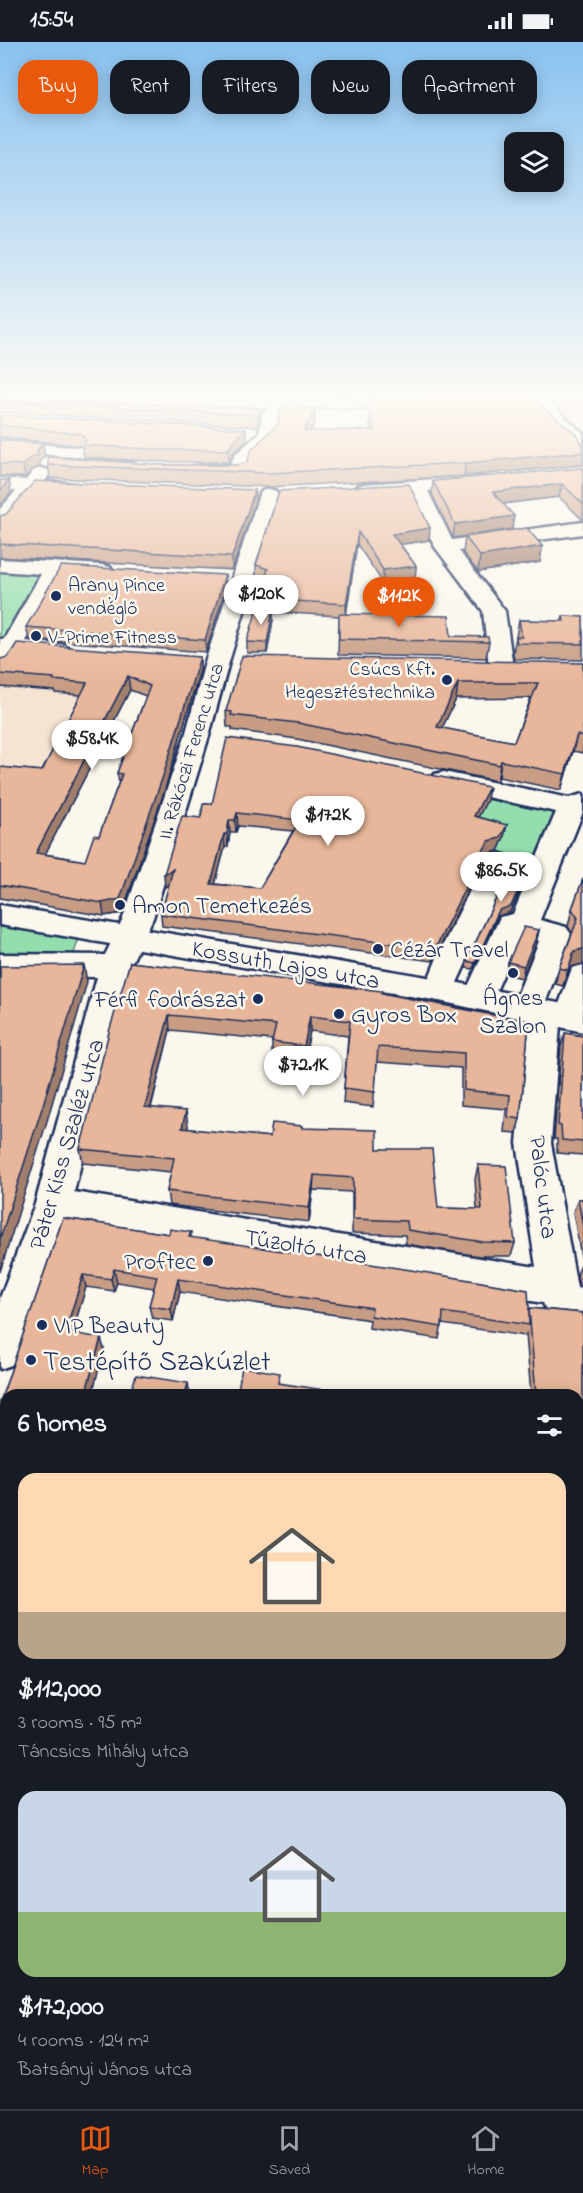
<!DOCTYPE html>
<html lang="en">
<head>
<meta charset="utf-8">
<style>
  body { margin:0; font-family:"Indie Flower",sans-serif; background:#242831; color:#f1f3f6; height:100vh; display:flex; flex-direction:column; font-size:22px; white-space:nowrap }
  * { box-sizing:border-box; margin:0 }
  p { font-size:20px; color:#9ea1a6 }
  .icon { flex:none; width:33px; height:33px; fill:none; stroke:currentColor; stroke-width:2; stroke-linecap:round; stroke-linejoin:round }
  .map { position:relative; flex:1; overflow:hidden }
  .panel { position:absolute; left:0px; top:1347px; width:584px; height:720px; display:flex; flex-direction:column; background:#171b24; border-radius:18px 18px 0 0; box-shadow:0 3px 15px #0003 }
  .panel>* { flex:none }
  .guide { position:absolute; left:18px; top:18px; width:548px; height:54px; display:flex; gap:12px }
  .controls { position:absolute; left:504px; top:90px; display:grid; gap:12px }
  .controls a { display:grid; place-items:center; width:60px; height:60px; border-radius:12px; background:#171b24; box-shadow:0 3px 15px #0003; font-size:30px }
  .price { position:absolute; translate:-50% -51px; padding:0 14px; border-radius:21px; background:#fff; color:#222; font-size:20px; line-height:39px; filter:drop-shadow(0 2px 3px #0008) }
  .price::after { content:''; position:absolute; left:50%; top:36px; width:18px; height:14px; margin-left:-9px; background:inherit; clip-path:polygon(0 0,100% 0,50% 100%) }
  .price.on { background:#ea580c; color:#fff }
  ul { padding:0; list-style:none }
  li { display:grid; align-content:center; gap:12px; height:318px; padding:0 18px }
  li span { display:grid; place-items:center; height:186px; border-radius:18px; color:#555 }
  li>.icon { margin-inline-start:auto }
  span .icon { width:108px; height:108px; fill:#fffc; stroke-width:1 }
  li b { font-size:26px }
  h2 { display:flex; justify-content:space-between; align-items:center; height:72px; padding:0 18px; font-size:26px }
  .pill { padding:0 21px; border-radius:18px; background:#171b24; box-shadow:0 3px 15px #0003; font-size:21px; line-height:54px }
  .pill.on { background:#ea580c; color:#fff }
  .status { display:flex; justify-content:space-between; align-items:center; height:42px; padding:0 30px; background:#171b24; direction:ltr }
  .status svg { height:16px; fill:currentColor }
  .tab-bar { display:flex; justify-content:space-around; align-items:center; height:84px; border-top:2px solid #363941; background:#171b24; font-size:16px; color:#9ea1a6 }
  .tab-bar a { display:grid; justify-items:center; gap:3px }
  .tab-bar .on { color:#ea580c }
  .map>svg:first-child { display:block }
  .built { fill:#f5e4d3 }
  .green { fill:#94dead; stroke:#588686; stroke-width:1.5 }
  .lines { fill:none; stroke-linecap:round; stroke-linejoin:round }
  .minor-casing { stroke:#1b2f5e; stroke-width:5 }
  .major-casing { stroke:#1b2f5e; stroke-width:5 }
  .minor { fill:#fbf7ec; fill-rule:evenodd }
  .major { fill:#fbf7ec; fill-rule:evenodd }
  .wall { fill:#c89d84; stroke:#1b2f5e; stroke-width:1.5; fill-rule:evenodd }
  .shaded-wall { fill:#a27f6c; stroke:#1b2f5e; stroke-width:1.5 }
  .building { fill:#e8b69a; stroke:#1b2f5e; stroke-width:1.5; fill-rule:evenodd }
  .poi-dot { fill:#1b2f5e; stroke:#fbf7ec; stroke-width:2 }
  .labels { text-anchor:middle; stroke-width:5; stroke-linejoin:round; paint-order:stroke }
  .far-poi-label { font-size:20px; fill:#1b2f5e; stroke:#fbf7ec; text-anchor:start }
  .far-street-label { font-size:20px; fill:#1b2f5e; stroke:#fbf7ec }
  .poi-label { font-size:24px; fill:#1b2f5e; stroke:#fbf7ec; text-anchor:start }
  .street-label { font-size:24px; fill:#1b2f5e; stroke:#fbf7ec }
  .near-poi-label { font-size:28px; fill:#1b2f5e; stroke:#fbf7ec; text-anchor:start }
</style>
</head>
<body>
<div class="status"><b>15:54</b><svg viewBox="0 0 49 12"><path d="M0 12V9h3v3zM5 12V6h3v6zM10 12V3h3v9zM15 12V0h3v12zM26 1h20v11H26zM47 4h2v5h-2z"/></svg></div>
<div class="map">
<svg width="583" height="2067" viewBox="0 0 583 2067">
  <rect width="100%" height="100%" fill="#fbf7ec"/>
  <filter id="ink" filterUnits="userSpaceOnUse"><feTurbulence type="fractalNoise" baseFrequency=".0167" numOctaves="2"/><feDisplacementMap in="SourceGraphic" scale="12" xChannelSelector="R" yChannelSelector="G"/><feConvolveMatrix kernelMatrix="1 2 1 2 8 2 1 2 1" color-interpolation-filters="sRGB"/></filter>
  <g filter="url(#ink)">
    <g class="built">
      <polygon points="541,353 583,353 583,393"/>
      <polygon points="18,615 104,622 45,742 0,739 0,647"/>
    </g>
    <g class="green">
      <polygon points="0,523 55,526 0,604"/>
      <polygon points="492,748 558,762 529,828 493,819 504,795 472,787"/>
      <polygon points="0,882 79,896 73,914 0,913"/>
      <polygon points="301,2061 417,2061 435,2067 300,2067"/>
    </g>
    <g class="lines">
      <defs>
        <g id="minor">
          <path d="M0,353L393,357L433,353H505L497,358L393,367L301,365L280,373L277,393L250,419L245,432C230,436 208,436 193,432L191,428L193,424L230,422L235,413L259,391L263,370L270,365L0,360Z"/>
          <polygon points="523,353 541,353 583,391 583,405 577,404"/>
          <polygon points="0,397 58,404 130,408 136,409 139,413 136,417 130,418 58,414 0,407"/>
          <polygon points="41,426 48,428 50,432 45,439 83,443 86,447 83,451 76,453 36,450 7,483 0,485 0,467 16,449 0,448 0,436 26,438 34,428"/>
          <polygon points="478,434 485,436 487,440 485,444 428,449 452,498 583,480 583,492 459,509 505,569 513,625 509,630 501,632 493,630 489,625 483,569 435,505 409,451 364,454 357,452 354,448 357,444 364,442"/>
          <polygon points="269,447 276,449 279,453 229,620 209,694 153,876 130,924 74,1150 536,1225 517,1101 529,977 517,974 512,966 539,899 520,894 490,963 479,966 468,963 463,955 500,875 513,872 556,770 435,744 431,738 435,732 444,730 569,756 583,752 583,770 540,878 566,885 571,892 546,959 556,962 558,965 572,926 583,923 583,982 571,987 560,983 551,1101 577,1246 583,1247 583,1281 563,1279 549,1274 543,1261 65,1179 20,1309 14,1322 0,1327 0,1256 35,1162 97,935 0,934 0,912 105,913 123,876 185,694 205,620 259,453 262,449"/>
          <polygon points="0,517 103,523 110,525 114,529 110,533 103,535 62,533 25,599 66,603 69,608 66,613 58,615 18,612 9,627 0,629 0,597 4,597 41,532 0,529"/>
          <polygon points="498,811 508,814 512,820 450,956 439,959 428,956 424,948 439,911 484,820 488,814"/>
          <polygon points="0,1457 6,1458 6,1502 0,1501"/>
          <polygon points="578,1565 583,1566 583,1612 578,1611"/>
        </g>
        <polygon id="major" points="0,863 439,937 583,966 583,990 439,959 0,883"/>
      </defs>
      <use href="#minor" class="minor-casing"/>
      <use href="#major" class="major-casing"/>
      <use href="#minor" class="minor"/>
      <use href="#major" class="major"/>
    </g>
    <g class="wall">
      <polygon points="0,353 6,353 6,357 259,366 259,378 258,385 0,370"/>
      <polygon points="370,356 540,363 583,403 583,423 464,434 269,445 50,436 48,423 238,423 247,420 315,380 310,389 371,388 370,385"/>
      <polygon points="0,373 247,399 233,411 229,420 166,420 84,415 82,404 0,395"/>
      <polygon points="0,398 45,414 40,419 40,425 32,428 25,435 0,434"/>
      <polygon points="583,426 583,478 559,455 504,462 512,487 453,496 432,452 433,439"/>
      <polygon points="279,449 429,498 400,502 416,524 415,536 383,541 357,502 346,573 451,594 489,600 486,616 338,613 339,574 273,570 273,578 267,611 247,611 247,600 259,564 259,557 264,538 256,535 256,523"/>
      <polygon points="255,460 232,528 0,515 0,474"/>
      <polygon points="465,495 542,504 540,520 478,530 463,511"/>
      <polygon points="225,533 226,545 206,610 29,597 26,585"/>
      <polygon points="563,574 583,575 583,618 514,617 513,611 519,578 562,579"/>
      <path d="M200,615V628L165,747L122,871L104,874L0,856V725L42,729L81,653L55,651V649L0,645V617ZM130,648L146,654L117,731L119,740L99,794L85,819L45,812Z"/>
      <path d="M583,621V711L573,709L561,748L499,735L497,739L297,697L232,688V685H227L226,669ZM531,656L514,700L442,686L456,657Z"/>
      <path d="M487,758L478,775L504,795L498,809L487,812L482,819L433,919L162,884L161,872L169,843L165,845L201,776L203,762ZM238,784L293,789L260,846L215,842L225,805H228L230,790H236Z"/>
      <polygon points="514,818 529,828 510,870 498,874 473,927 466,926 467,919"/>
      <polygon points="583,837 570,925 563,944 555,942 559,926 572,891 568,884 572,867"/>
      <polygon points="539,888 536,901 522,936 506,932 508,920"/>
      <polygon points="130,920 381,951 529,980 520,1077 516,1091 504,1090 506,1067 461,1063 461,1026 377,1020 373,1065 343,1061 348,994 310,989 304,1019 272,1016 272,998 170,988 151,1066 188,1084 187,1087 270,1095 302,1086 377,1107 438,1166 477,1167 475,1137 478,1123 515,1201 511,1214 479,1214 406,1202 405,1193 352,1191 352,1150 313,1148 309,1180 169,1163 167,1149 171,1130 83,1121 80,1107"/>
      <polygon points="565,991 583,994 583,1113 557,1111 557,1097 554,1097 561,1004"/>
      <polygon points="578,1157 583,1157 583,1246 579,1244 577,1233 582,1220 573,1170"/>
      <polygon points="63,1176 169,1192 191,1190 191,1196 529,1266 583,1271 583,1564 582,1564 578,1570 578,1353 531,1353 526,1292 525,1294 442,1282 439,1297 369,1286 370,1278 180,1250 173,1279 152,1276 149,1264 154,1246 117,1240 114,1249 86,1245 72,1291 104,1307 6,1353 6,1426 0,1425 0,1360"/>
      <polygon points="578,1614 583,1615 583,1804 578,1802"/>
    </g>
    <g class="shaded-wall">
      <polygon points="259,366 259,378 258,385 258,373"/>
      <polygon points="315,367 315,380 304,402 304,389"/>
      <polygon points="246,387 247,399 233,411 229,420 228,408 233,400"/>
      <polygon points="43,402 45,414 40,419 40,425 32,428 25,435 23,423"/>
      <polygon points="583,410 583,423 464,434 465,421"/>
      <polygon points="9,438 11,450 0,464 0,449"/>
      <polygon points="562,442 559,455 491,463 493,450"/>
      <polygon points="255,448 255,460 232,528 232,515"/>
      <polygon points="514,474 512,487 453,496 455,482"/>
      <polygon points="430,486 429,498 391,504 392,492"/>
      <polygon points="358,490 357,502 346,574 346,562"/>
      <polygon points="542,504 540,520 478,530 480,514"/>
      <polygon points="416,524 415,536 383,541 383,528"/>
      <polygon points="225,533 226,545 206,610 205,598"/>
      <polygon points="273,567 273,578 267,611 267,601"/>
      <polygon points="200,615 200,628 165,747 122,871 104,874 102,861"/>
      <polygon points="128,634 130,648 39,824 36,811"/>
      <polygon points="458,641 456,657 435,701 437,685"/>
      <polygon points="577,693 573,709 561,748 565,732"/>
      <polygon points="501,719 499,735 497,739 500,723"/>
      <polygon points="489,745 487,758 472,787 474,774"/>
      <polygon points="237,771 238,784 236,790 235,778"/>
      <polygon points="229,778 230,790 228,805 227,792"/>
      <polygon points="507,783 504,795 498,809 487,812 482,819 433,919 435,907 484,807 489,799"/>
      <polygon points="224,792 225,805 212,854 211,842"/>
      <polygon points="530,822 529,828 510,870 498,874 473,927 475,921 499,868"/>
      <polygon points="173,827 174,839 165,845 164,832"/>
      <polygon points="539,888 536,901 522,936 524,924"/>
      <polygon points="583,907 583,922 570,925 563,944 574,909"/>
      <polygon points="84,923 87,940 47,1079 0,1230 0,1197"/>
      <polygon points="169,973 170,988 147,1080 145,1065"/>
      <polygon points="310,974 310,989 304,1019 304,1004"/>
      <polygon points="186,1069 188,1084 184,1101 182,1086"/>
      <polygon points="314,1133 313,1148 309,1180 309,1166"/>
      <polygon points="114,1227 117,1240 114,1249 111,1237"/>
      <polygon points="83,1233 86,1245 69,1302 65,1290"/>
      <polygon points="178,1237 180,1250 173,1279 171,1267"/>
      <polygon points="101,1296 104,1307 92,1353 85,1353"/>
      <polygon points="188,1341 190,1353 185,1353"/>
      <polygon points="191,2061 193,2061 193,2067 190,2067"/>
    </g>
    <g class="building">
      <polygon points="0,353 3,353 1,357 259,366 258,373 0,359"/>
      <polygon points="468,353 532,353 540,363 575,391 583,403 583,410 465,421 269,431 48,423 48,415 165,423 238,423 247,420 252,407 278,382 281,366 315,367 304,389 375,388 370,372 370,356"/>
      <polygon points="0,373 246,387 233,400 228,408 165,408 83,403 86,398 81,392 0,383"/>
      <polygon points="0,398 43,402 37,408 38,413 30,416 23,423 0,422"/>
      <polygon points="583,426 583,462 562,442 493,450 514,474 455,482 433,439"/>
      <polygon points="0,438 9,438 0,449"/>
      <polygon points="35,439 255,448 232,515 0,502 0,474 6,472"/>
      <polygon points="409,442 430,486 392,492 416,524 383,528 358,490 346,562 259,557 268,527 256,523 279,449"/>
      <polygon points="527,486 542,504 480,514 465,495"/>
      <polygon points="61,524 225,533 205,598 26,585"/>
      <polygon points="258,564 273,567 267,601 247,600"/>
      <polygon points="339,572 449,574 451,594 488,595 489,600 339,597"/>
      <polygon points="563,574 583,575 583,602 517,601 516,595 522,595 519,578 564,579"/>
      <path d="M17,601L200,615L163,734L120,857L102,861L0,843V725L42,729L87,641L53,638L54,636L0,632V617L8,615ZM128,634L150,644L117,731L122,732L99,794L94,793L85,819L36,811Z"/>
      <path d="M242,614L583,621V695L577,693L565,732L501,719L500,723L298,681L231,673L232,670L226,669ZM458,641H538L514,700L437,685Z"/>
      <path d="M227,696L297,705L489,745L474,774L507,783L500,796L489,799L484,807L435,907L161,872L173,827L164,832L182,774L201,776L203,762H212ZM237,771L300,778L260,846L211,842L224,792H227L229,778H235Z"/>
      <polygon points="514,818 530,822 511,864 499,868 475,921 467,919"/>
      <polygon points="583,837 583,907 574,909 568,928 559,926 578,876 572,867"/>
      <polygon points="524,885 539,888 524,924 508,920"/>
      <polygon points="130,920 382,949 381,951 529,980 520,1077 508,1075 510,1053 464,1048 464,1011 378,1005 375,1050 344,1046 350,979 310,974 304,1004 272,1000 276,983 169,973 145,1065 186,1069 182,1086 270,1095 272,1081 302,1084 302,1086 377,1088 377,1107 432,1107 438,1166 482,1167 478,1123 506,1124 515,1201 483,1200 408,1188 407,1179 353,1177 353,1136 314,1133 309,1166 167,1149 174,1116 80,1107 109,990"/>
      <polygon points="84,923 43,1063 0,1197 0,924"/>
      <polygon points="565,991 583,994 583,1100 562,1098 561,1084 558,1083"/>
      <polygon points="578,1157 583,1157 583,1185"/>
      <polygon points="63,1176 169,1192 170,1187 191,1190 189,1195 411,1228 528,1248 529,1266 583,1271 583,1555 582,1564 578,1563 578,1353 536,1353 529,1266 529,1283 443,1270 442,1285 371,1274 372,1266 178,1237 171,1267 149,1264 157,1234 114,1227 111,1237 83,1233 65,1290 101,1296 85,1353 6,1353 6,1417 0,1416 0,1360"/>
      <polygon points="242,1325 280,1331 278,1341 339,1350 338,1353 237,1353"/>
      <polygon points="136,1333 188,1341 185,1353 130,1353"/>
      <polygon points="0,1505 6,1506 6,1741 4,1747 6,1748 6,1818 0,1817"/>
      <polygon points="578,1614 583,1615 583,1798 578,1797"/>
      <polygon points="6,2011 6,2061 191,2061 190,2067 0,2067 0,2034"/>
    </g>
  </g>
  <linearGradient id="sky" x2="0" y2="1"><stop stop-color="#89c2f0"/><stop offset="0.55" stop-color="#fdfbf6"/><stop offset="1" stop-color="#fdfbf6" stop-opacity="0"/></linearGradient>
  <rect width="583" height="643" fill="url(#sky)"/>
  <g class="poi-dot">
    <circle cx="56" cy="554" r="6"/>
    <circle cx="36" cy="594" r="6"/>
    <circle cx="447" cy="638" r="6"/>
    <circle cx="120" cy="863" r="6"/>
    <circle cx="378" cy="907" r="6"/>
    <circle cx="513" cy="931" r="6"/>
    <circle cx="258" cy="957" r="6"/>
    <circle cx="339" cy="972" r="6"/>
    <circle cx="208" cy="1219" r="6"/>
    <circle cx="42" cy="1283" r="6"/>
    <circle cx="31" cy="1318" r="6"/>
  </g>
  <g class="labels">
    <g class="far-poi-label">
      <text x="68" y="549">Arany Pince<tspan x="68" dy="23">vendéglő</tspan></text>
      <text x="48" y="601">V-Prime Fitness</text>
      <text x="435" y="633" text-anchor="end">Csúcs Kft.<tspan x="435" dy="23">Hegesztéstechnika</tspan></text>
    </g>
    <g class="far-street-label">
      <text transform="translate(190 709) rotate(-73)" y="7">II. Rákóczi Ferenc utca</text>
    </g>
    <g class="poi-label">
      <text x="132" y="871">Amon Temetkezés</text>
      <text x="390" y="915">Cézár Travel</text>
      <text x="513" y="963" text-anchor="middle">Ágnes<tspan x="513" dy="28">Szalon</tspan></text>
      <text x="246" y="965" text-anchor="end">Férfi fodrászat</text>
      <text x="351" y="980">Gyros Box</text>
      <text x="196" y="1227" text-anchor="end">Proftec</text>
      <text x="54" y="1291">VIP Beauty</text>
    </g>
    <g class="street-label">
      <text transform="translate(286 922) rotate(10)" y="8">Kossuth Lajos utca</text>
      <text transform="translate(66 1102) rotate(-74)" y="8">Páter Kiss Szaléz utca</text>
      <text transform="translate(544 1145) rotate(83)" y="8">Palóc utca</text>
      <text transform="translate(306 1204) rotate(9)" y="8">Tűzoltó utca</text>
    </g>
    <g class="near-poi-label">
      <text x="43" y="1328">Testépítő Szakúzlet</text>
    </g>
  </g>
</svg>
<div class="controls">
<a><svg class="icon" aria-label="layers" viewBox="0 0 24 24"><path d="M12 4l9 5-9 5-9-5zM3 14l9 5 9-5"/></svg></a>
</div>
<b class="price" style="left:261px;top:584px">$120K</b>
<b class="price on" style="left:399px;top:586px">$112K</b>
<b class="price" style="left:92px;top:729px">$58.4K</b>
<b class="price" style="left:328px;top:805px">$172K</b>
<b class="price" style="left:501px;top:861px">$86.5K</b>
<b class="price" style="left:303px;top:1055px">$72.1K</b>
<div class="guide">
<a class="pill on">Buy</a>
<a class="pill">Rent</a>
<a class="pill">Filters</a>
<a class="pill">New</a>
<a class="pill">Apartment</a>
</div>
<section class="panel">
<h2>6 homes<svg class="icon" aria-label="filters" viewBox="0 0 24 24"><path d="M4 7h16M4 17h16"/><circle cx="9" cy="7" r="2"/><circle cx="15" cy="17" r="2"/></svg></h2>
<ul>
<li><span style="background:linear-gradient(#ffd9b3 75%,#b9a48a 0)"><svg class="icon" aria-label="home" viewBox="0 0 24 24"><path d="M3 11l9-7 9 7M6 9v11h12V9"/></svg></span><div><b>$112,000</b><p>3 rooms · 95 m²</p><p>Táncsics Mihály utca</p></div></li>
<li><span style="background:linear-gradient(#c9d6e8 65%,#8fb573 0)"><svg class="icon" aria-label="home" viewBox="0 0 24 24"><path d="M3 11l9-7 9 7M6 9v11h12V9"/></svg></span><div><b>$172,000</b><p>4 rooms · 124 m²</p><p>Batsányi János utca</p></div></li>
</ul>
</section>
</div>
<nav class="tab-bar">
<a class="on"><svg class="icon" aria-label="map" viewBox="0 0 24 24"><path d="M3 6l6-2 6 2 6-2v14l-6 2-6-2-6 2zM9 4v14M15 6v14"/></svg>Map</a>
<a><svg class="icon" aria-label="saved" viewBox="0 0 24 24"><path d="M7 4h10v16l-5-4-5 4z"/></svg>Saved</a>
<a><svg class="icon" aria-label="home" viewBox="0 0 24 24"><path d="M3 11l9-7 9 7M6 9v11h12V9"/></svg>Home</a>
</nav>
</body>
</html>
